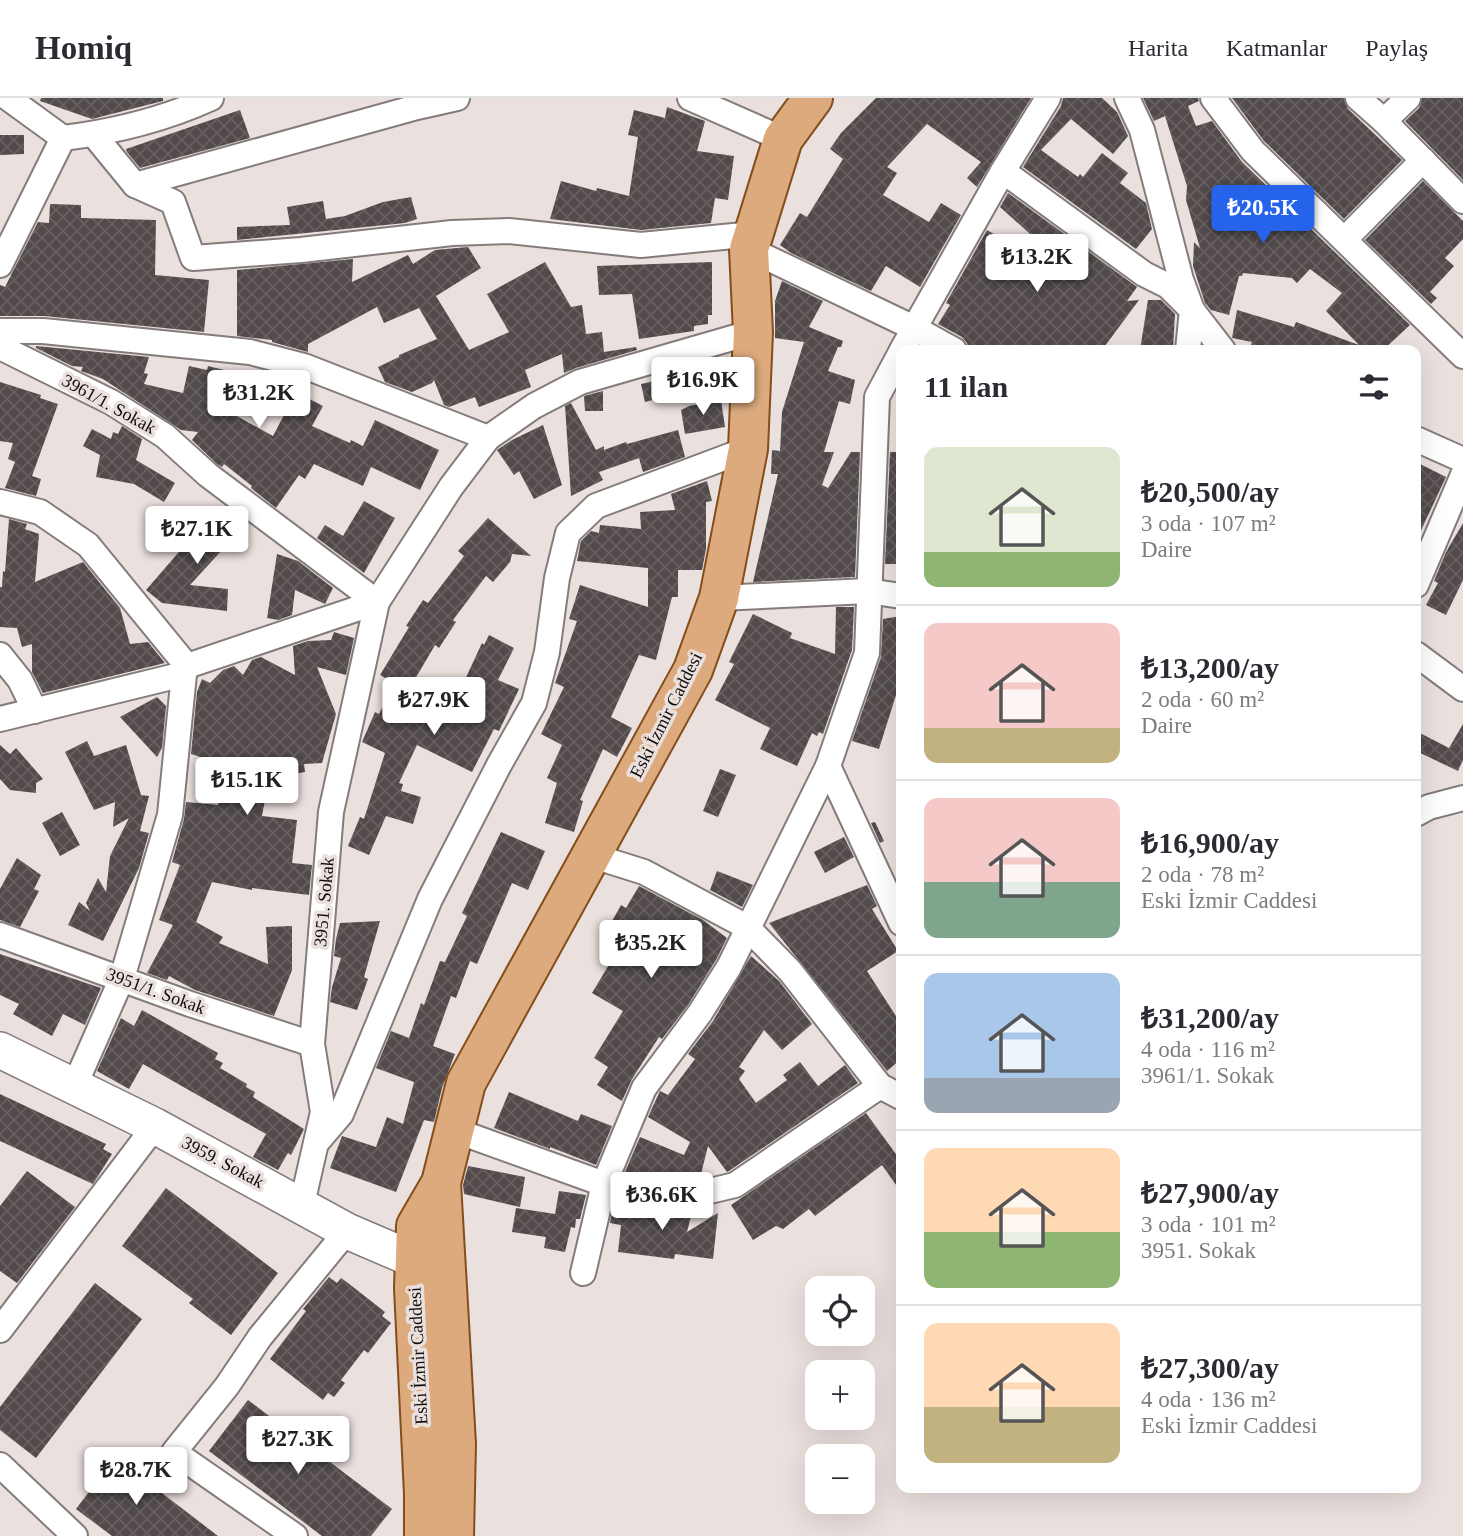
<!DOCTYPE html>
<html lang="tr">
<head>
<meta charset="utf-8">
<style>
  body { margin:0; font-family:Georgia,serif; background:#f2f2f3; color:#2b2b33; height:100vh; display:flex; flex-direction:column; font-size:26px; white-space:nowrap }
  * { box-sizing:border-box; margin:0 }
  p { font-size:23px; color:#7c7c81 }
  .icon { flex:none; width:38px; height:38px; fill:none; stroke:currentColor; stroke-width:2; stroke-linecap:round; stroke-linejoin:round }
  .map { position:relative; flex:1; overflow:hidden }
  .drawer { position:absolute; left:896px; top:247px; width:525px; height:1148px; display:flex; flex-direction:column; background:#fff; border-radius:14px; box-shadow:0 7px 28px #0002 }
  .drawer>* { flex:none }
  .fabs { position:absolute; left:805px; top:1178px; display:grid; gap:14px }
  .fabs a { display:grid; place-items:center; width:70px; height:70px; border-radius:14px; background:#fff; box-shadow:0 7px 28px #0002; font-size:35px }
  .price { position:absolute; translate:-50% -60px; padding:0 16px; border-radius:7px; background:#fff; color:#222; font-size:23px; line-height:46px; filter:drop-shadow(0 2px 4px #0008) }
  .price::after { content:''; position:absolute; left:50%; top:42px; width:21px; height:16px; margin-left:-10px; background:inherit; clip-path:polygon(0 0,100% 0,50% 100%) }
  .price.on { background:#2563eb; color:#fff }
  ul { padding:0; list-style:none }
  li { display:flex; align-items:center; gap:21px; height:175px; padding:0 28px }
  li+li { border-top:2px solid #e1e1e2 }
  li span { display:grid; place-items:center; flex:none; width:196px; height:140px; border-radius:14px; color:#555 }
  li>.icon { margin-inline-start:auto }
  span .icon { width:84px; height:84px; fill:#fffc; stroke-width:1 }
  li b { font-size:30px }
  h2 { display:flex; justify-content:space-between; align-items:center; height:84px; padding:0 28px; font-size:30px }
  header { display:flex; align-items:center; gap:42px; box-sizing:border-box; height:98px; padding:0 35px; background:#fff; border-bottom:2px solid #e1e1e2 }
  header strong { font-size:33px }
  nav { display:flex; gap:38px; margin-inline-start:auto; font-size:24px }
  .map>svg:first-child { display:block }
  .building { fill:url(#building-cross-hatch) }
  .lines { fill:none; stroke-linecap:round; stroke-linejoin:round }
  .street-casing { stroke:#847c7a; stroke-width:28 }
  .secondary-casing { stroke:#847c7a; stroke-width:38 }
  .primary-casing { stroke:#844d1c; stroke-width:42 }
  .street { stroke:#fff; stroke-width:24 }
  .secondary { stroke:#fff; stroke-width:35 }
  .primary { stroke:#dcaa7c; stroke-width:38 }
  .labels { text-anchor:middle; stroke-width:7; stroke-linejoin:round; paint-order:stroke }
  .street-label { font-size:18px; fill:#0e0b0a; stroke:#eae0de }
</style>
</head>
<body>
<header>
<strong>Homiq</strong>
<nav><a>Harita</a><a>Katmanlar</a><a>Paylaş</a></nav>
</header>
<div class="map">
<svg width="1463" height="1438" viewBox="0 0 1463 1438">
  <defs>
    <pattern id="building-cross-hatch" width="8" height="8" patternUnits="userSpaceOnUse" patternTransform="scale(1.75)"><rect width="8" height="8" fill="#524a4b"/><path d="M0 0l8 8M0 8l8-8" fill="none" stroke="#666060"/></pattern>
  </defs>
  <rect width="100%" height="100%" fill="#eae0de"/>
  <g class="building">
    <polygon points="41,0 163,0 163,3 92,21 40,3"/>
    <polygon points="876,0 1031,0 977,89 967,80 981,64 927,26 887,69 897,75 883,97 929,124 941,105 961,117 920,189 886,168 871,193 791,155 780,147 800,115 807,119 843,61 830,51 841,35"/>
    <polygon points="1063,0 1102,0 1117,14 1128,38 1113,56 1071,21 1041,52 1078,79 1080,76 1083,79 1102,55 1128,75 1120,85 1146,105 1152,131 1136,151 1023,69 1061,8"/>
    <polygon points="1143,0 1198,0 1199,3 1188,8 1196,28 1212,23 1242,64 1410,227 1383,252 1249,252 1252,244 1232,240 1237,212 1294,229 1296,224 1359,247 1326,213 1342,195 1310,171 1297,185 1292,180 1243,175 1242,178 1239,178 1229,217 1211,212 1205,205 1193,168 1194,144 1200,150 1186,102 1187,88 1165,18 1154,23"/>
    <polygon points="1232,0 1344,0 1348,11 1402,62 1344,121 1264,43"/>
    <polygon points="1422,0 1463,0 1463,82 1405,23 1419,10"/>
    <polygon points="667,9 705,23 697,53 734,58 728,102 715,100 711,125 641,132 550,121 561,83 596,93 597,90 629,98 638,39 628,37 634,12 665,20"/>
    <polygon points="240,12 250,40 140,70 127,54 126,51"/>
    <polygon points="0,37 24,37 24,56 0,57"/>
    <polygon points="1423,83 1463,123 1463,141 1445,160 1454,168 1430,194 1437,200 1431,206 1365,142"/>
    <polygon points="1008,95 1137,189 1127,203 1139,202 1102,252 969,252 967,245 962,239 938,226 950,207 946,205 987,132 1052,171 1059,162 1000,109"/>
    <polygon points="411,99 417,121 405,125 237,142 237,129 290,127 287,109 323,103 326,121 345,118 383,104"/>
    <polygon points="50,106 81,107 81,120 156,122 155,177 209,182 204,234 44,218 0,218 0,187 5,189 38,124 49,125"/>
    <polygon points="468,149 481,170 436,198 469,252 509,234 487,196 545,164 571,209 582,207 586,236 602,234 604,254 636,249 637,252 576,270 564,275 562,256 525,272 531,289 479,309 475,299 449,309 444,307 434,282 432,285 412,294 385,284 378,269 399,259 399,257 437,241 419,210 384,225 377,209 308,246 308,254 272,244 272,242 237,238 237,172 353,161 352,184 408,157 413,166 435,152"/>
    <polygon points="712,164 712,217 708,217 708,226 694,228 694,233 639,241 632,196 599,197 597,168"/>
    <polygon points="782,183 823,203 809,229 843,243 841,249 838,249 828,273 855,282 850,306 839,303 824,354 834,354 822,387 828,390 851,354 860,354 855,479 753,484 778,376 771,376 772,352 780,353 782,314 804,244 775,240 775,203"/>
    <polygon points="1148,202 1161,202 1175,216 1173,252 1140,252"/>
    <polygon points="36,248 149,259 144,275 148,276 144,286 183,295 189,268 207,272 208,268 228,273 224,288 227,288 224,311 273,338 296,294 323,308 312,328 350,345 351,342 363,348 375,322 439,352 420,392 371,369 363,388 314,366 305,381 299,377 276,410 251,390 252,388 224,366 222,369 217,366 192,342 198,334 181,332 103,281 81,273 83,269 72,268 36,250"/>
    <polygon points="669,280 673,297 645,304 641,286"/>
    <polygon points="0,284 41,297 40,300 58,306 32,378 41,381 36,398 5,390 15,364 8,361 13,345 0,343"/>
    <polygon points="603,293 603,313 585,313 584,298"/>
    <polygon points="721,302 725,329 685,336 681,312 689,308"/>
    <polygon points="571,305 596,352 604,348 604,352 626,344 627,346 678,332 685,359 643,374 639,360 599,374 603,382 571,398 565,308"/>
    <polygon points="543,327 562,387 534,401 519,373 514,377 497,352 512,342"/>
    <polygon points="122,328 142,341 136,362 175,385 164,404 134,386 96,379 100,357 83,348 92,331 111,341 113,334 118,336"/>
    <polygon points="890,354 901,354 901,466 885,466"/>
    <polygon points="1416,364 1446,379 1416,443"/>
    <polygon points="707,383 712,403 706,404 706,451 702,472 678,472 678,499 672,499 656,562 639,557 611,619 632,630 617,659 603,651 580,702 583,703 574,734 545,725 557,685 547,680 562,647 541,636 564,589 555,585 577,523 569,521 580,487 648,509 648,470 577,463 581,443 591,433 599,435 600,427 641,431 640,414 675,412 671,396"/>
    <polygon points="364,403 395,420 364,475 317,440 325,427 343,438"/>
    <polygon points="215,409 243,429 190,487 228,491 227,513 162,505 146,492 185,447 182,444"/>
    <polygon points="488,420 531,458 512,456 510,464 493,484 486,478 453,522 456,524 439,550 435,547 408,593 380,577 409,529 406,528 423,502 428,505 464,458 458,453"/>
    <polygon points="9,421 27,426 25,431 39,436 35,484 83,464 120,510 130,546 148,544 165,565 43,595 32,574 32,546 22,549 17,530 0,529 0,489 2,489 3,473 5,474"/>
    <polygon points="1463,425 1463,482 1446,517 1426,507 1438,485 1434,483 1446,454"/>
    <polygon points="277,456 298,463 333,490 325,506 295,492 292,517 278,522 267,520"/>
    <polygon points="836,509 854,509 852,552 823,636 819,634 817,638 812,635 797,668 760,651 770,630 715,602 734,566 729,564 753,516 792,535 790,540 835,556"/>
    <polygon points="901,518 901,581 879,651 852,643 881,559 883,521"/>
    <polygon points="334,534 354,540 346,577 317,569 336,616 322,665 304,666 305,674 269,680 262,718 297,722 292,765 312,767 309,797 252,790 252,792 212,784 196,824 223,839 219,845 268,866 266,829 292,828 292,872 274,918 195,892 169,878 167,882 147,875 173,827 159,822 180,767 172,764 184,721 186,704 218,707 225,667 191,656 197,594 202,581 210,585 223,572 234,568 243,577 252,562 261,559 295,577 293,548 308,543 331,542"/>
    <polygon points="489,537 514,550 498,582 519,591 499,633 494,631 472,674 417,647 399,685 403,686 401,693 421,699 413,726 386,718 369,757 348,748 360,719 364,721 385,655 362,644 375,614 379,616 390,594 443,620 445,614 449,616 482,545 484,547"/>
    <polygon points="157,599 166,608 162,650 157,659 120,619"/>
    <polygon points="1463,626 1463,662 1458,673 1416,653 1416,633 1449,650"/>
    <polygon points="87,643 94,658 126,647 141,697 149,698 140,733 149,735 139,770 103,843 68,827 79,804 90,813 86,805 98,780 106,794 110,758 129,720 113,729 115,704 94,712 65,654"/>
    <polygon points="0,647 10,656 16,650 43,681 36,685 36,695 10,692 0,681"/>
    <polygon points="720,671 736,677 718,719 703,713"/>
    <polygon points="62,714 80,747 60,758 42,725"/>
    <polygon points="875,724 884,743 880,745 871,725"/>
    <polygon points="501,734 545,753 528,792 512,785 477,866 470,863 456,900 451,898 433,948 455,956 442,990 434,1024 424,1022 396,1094 330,1070 342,1038 376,1049 387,1019 403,1026 414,984 376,970 391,933 409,940 421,905 424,907 440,863 445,864 467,818 462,815"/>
    <polygon points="844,739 854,759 825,775 814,754"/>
    <polygon points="17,760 41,777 34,791 39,793 20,829 0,822 0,791"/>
    <polygon points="717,773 753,787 742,809 710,792"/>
    <polygon points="867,787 877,808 872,811 898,853 867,873 901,926 901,961 887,973 769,825"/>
    <polygon points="639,788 703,822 727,840 716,862 688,907 662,941 659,939 632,981 622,1003 597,987 608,969 594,960 623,913 592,895 622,845 605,836 621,807 626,810"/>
    <polygon points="380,823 364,879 368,881 357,912 330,904 332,889 341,860 334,858 336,841 340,825"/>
    <polygon points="0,856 101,890 85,927 63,916 52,938 13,916 19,906 0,897"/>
    <polygon points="751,858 779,883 812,926 782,952 764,932 739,969 745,973 739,981 756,1005 787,982 783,977 800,964 818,988 845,967 858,985 729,1073 727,1074 708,1048 700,1080 692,1082 625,1074 640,1039 684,1057 690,1044 648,1019 660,993 668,997 695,961 688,956 713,923"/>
    <polygon points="142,912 218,955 215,961 223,965 220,970 247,986 246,989 255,994 253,999 304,1031 291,1057 288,1055 278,1072 253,1059 266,1036 143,966 129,991 97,973 121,920 134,928"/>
    <polygon points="509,994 578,1023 581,1016 612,1028 596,1067 550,1049 550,1051 494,1030"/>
    <polygon points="0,996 106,1046 103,1051 112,1056 93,1086 0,1043"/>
    <polygon points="866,1015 901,1063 901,1094 882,1067 815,1118 809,1111 783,1131 776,1128 753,1142 731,1107"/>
    <polygon points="468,1068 525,1079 520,1109 464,1096 463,1087"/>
    <polygon points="27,1073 75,1109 17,1185 0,1173 0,1108"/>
    <polygon points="166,1090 278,1175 231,1237 189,1205 193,1201 122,1148"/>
    <polygon points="559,1093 586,1097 580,1121 576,1121 575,1130 571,1129 565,1154 544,1150 546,1139 512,1134 516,1110 555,1116"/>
    <polygon points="615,1102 692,1114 687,1134 718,1115 713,1161 675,1156 674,1161 618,1154 621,1127 610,1125"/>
    <polygon points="329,1179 337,1185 341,1180 348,1185 385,1214 382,1218 391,1225 368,1255 364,1252 341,1282 345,1285 334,1299 328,1295 323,1302 270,1261 306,1213 303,1211"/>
    <polygon points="95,1185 142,1221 36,1360 0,1332 0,1309"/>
    <polygon points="248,1302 392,1411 371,1438 322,1438 209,1353"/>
    <polygon points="115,1359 218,1438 112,1438 76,1411"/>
  </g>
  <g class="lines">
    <defs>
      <g id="street">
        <path d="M8,0L63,40C112,34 165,21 211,0"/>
        <polyline points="690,0 783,41"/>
        <polyline points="1127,0 1142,32 1181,182 1192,212 1188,252"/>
        <polyline points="1213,0 1253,53 1463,258"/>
        <polyline points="1358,0 1384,23 1463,103"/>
        <polyline points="1384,23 1408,0"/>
        <polyline points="94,37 135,87 173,104 193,160 301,152 452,135 509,133 641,147 754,136"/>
        <polyline points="1003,73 1144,176 1168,188 1192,212 1223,252"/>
        <polyline points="135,87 417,9 457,0"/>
        <polyline points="1345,141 1423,62"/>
        <polyline points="749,151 914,230 954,252"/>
        <polyline points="0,167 63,40"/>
        <polyline points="0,233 43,233 250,254 304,268 488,340"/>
        <polyline points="0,249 111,304 165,338 208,377 377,504 331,714 312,946 323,1014 302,1106"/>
        <polyline points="902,252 1003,73 1048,0"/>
        <polyline points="1416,341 1463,362"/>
        <polyline points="0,404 40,414 88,447 187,568"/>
        <polyline points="1416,487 1463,377"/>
        <polyline points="719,500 868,493 901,498"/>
        <polyline points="1416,556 1463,591"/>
        <polyline points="0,557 20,582 35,613"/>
        <polyline points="0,621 184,576 187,568 377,504 451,389 488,340 534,308 580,284 753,234"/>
        <polyline points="828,668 901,825"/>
        <polyline points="1416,716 1429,709 1463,700"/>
        <polyline points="590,757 644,774 747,829 790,873 880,988"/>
        <polyline points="0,837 190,906 312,946"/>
        <polyline points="74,989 122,880 170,717 184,576"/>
        <polyline points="454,1032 604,1086 693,1097 735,1087 880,988 901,999"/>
        <polyline points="318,1043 341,1016 430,801 499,667 534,605 547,554 557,480 568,435 596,408 748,351"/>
        <polyline points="583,1175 604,1086 644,990 700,915 729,869 828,668 867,555 877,299 901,254"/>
        <polyline points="0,1232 155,1028"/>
        <polyline points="0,1367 75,1438"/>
        <polyline points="295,1438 174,1354 227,1288 260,1239 347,1133"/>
      </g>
      <polyline id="secondary" points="0,952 155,1028 347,1133 438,1172"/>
      <g id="primary">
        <polyline points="441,1085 456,1346 454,1438"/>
        <polyline points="424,1438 424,1396 414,1190 416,1128 441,1085 466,985 693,572 719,500 748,351 753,234 749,151 783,41 813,0"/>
      </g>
    </defs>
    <use href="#street" class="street-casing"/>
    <use href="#secondary" class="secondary-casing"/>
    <use href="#primary" class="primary-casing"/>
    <use href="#street" class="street"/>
    <use href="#secondary" class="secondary"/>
    <use href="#primary" class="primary"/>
  </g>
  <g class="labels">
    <g class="street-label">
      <text transform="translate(109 306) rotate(29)" y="6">3961/1. Sokak</text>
      <text transform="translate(666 617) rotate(-63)" y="6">Eski İzmir Caddesi</text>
      <text transform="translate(324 804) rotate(-85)" y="6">3951. Sokak</text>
      <text transform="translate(156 893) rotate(20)" y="6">3951/1. Sokak</text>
      <text transform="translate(223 1064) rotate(28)" y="6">3959. Sokak</text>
      <text transform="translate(418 1258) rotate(-93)" y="6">Eski İzmir Caddesi</text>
    </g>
  </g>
</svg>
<div class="fabs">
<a><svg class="icon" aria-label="locate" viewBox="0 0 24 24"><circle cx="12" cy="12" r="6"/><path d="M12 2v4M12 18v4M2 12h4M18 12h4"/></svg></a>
<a>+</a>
<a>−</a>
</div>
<b class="price on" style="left:1263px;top:147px">₺20.5K</b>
<b class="price" style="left:1037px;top:196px">₺13.2K</b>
<b class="price" style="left:703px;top:319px">₺16.9K</b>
<b class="price" style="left:259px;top:332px">₺31.2K</b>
<b class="price" style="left:197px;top:468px">₺27.1K</b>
<b class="price" style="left:434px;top:639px">₺27.9K</b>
<b class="price" style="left:247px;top:719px">₺15.1K</b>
<b class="price" style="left:651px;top:882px">₺35.2K</b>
<b class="price" style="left:662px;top:1134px">₺36.6K</b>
<b class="price" style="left:298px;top:1378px">₺27.3K</b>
<b class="price" style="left:136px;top:1409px">₺28.7K</b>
<section class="drawer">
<h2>11 ilan<svg class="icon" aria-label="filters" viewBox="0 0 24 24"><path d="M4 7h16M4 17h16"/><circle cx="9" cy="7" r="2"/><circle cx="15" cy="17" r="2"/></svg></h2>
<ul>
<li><span style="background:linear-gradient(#dfe7d0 75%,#8fb573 0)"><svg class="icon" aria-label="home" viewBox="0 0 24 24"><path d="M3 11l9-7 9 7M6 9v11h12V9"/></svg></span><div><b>₺20,500/ay</b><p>3 oda · 107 m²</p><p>Daire</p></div></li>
<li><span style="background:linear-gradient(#f6c9c9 75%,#c2b280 0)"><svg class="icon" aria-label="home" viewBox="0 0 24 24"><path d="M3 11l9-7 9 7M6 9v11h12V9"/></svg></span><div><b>₺13,200/ay</b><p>2 oda · 60 m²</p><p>Daire</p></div></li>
<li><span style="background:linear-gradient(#f6c9c9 60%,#7fa58c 0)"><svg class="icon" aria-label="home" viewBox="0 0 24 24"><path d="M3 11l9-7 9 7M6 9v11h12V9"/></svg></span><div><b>₺16,900/ay</b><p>2 oda · 78 m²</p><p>Eski İzmir Caddesi</p></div></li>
<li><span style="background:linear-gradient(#a9c7e8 75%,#9aa5b1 0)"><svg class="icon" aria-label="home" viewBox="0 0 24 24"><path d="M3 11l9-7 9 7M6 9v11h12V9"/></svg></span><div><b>₺31,200/ay</b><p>4 oda · 116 m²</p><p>3961/1. Sokak</p></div></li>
<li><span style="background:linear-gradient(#ffd9b3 60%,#8fb573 0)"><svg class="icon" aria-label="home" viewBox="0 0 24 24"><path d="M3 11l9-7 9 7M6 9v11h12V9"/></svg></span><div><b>₺27,900/ay</b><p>3 oda · 101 m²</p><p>3951. Sokak</p></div></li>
<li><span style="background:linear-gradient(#ffd9b3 60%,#c2b280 0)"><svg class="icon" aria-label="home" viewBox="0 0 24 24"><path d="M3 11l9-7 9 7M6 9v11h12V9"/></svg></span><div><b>₺27,300/ay</b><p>4 oda · 136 m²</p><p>Eski İzmir Caddesi</p></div></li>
</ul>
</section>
</div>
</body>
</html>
